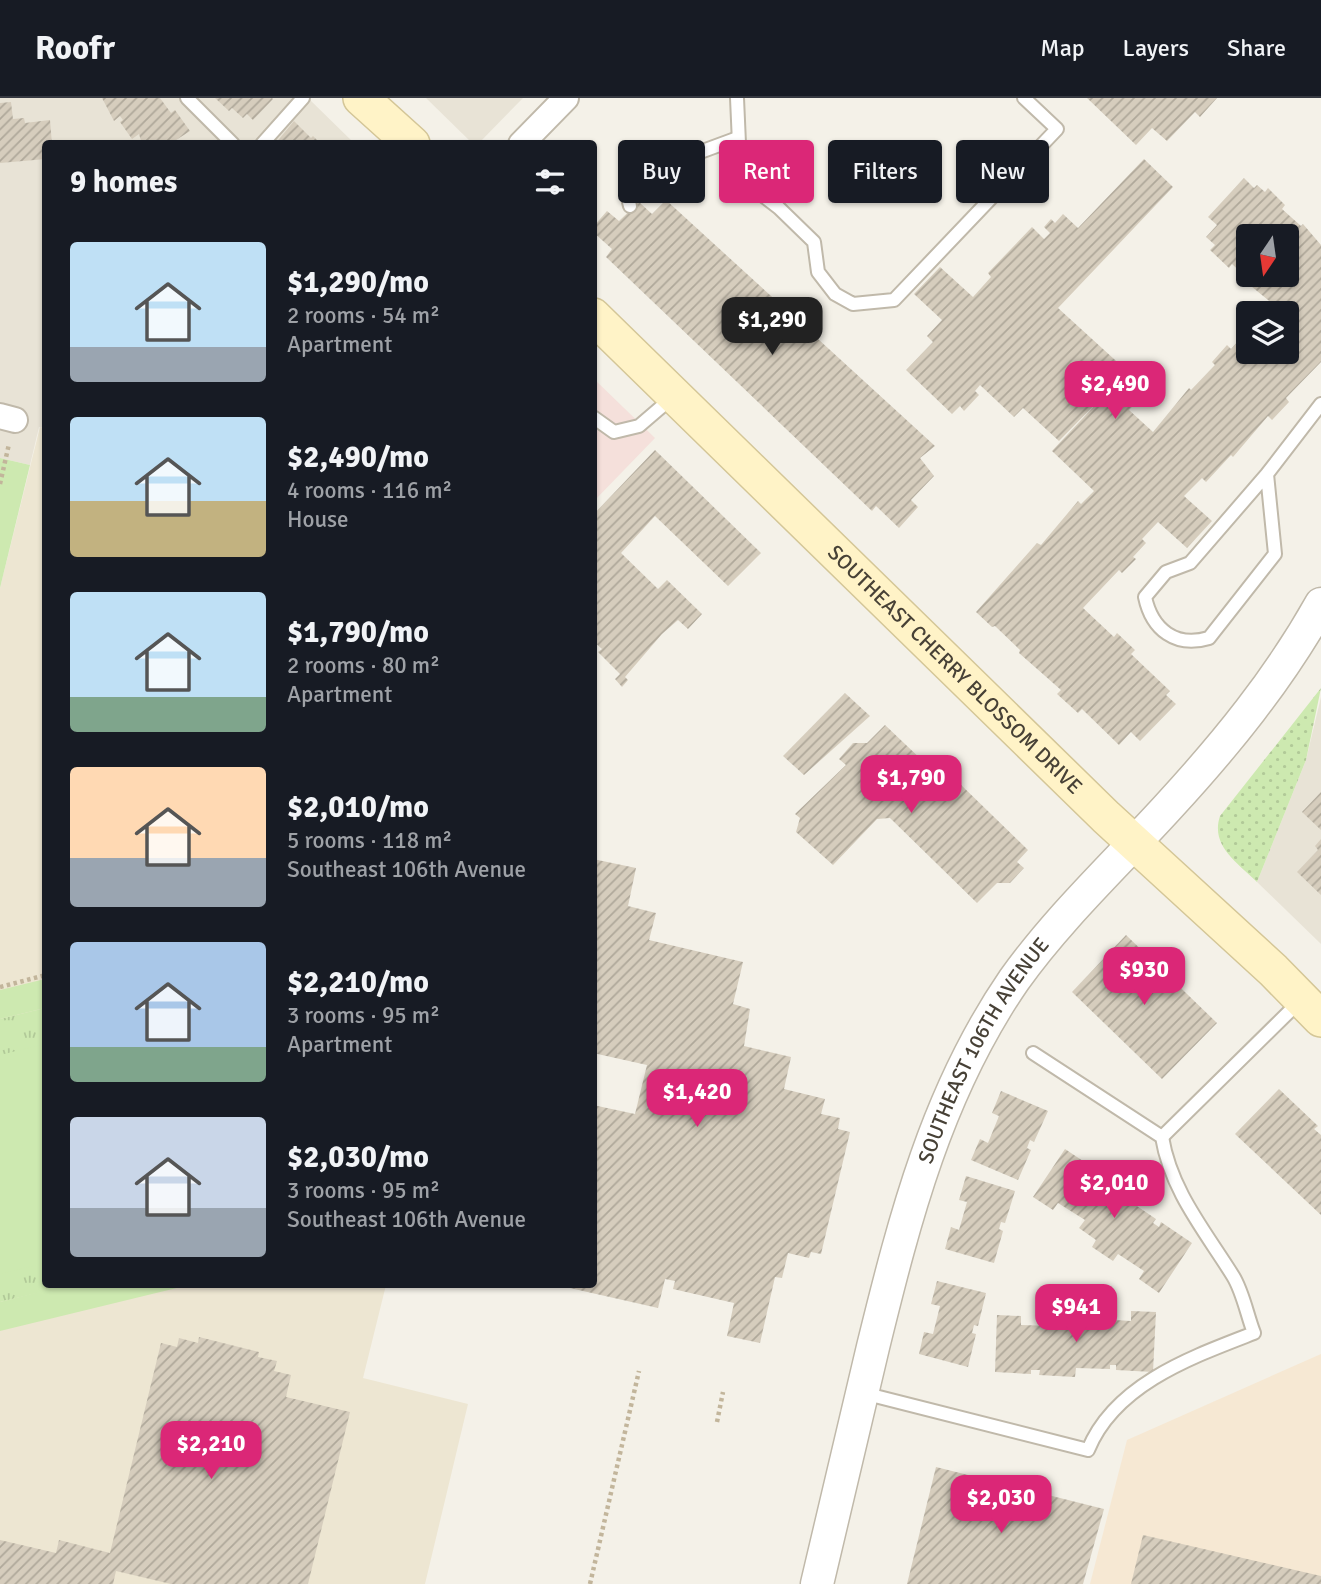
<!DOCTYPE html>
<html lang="en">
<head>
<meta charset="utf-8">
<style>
  body { margin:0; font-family:Signika,sans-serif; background:#242831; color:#f1f3f6; height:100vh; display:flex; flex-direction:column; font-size:26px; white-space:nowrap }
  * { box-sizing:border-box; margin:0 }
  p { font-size:23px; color:#9ea1a6 }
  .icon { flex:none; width:38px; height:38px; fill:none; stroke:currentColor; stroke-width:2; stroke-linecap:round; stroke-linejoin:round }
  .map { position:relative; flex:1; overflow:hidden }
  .panel { position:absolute; left:42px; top:42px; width:555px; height:1148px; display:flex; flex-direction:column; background:#171b24; border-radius:7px; box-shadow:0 2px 5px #0004 }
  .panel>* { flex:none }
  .hud { position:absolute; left:618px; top:42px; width:597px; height:63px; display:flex; gap:14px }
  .needle { width:46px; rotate:193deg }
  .fabs { position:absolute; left:1236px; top:126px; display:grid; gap:14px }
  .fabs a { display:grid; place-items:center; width:63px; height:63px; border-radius:7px; background:#171b24; box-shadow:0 2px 5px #0004; font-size:35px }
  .price { position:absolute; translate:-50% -60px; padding:0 16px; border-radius:14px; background:#db2777; color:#fff; font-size:23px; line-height:46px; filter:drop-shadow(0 2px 4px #0008) }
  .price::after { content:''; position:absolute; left:50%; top:42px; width:21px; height:16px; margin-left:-10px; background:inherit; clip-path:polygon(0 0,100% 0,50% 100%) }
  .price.selected { background:#222; color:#fff }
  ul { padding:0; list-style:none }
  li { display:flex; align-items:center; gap:21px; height:175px; padding:0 28px }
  li span { display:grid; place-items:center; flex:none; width:196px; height:140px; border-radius:7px; color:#555 }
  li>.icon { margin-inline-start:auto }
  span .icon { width:84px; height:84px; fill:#fffc; stroke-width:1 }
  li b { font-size:30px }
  h2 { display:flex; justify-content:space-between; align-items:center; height:84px; padding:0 28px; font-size:30px }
  .tag { padding:0 24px; border-radius:7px; background:#171b24; box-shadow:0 2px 5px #0004; font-size:24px; line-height:63px }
  .tag.selected { background:#db2777; color:#fff }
  header { display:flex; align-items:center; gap:42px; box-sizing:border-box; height:98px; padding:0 35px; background:#171b24; border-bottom:2px solid #363941 }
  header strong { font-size:33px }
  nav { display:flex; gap:38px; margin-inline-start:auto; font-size:24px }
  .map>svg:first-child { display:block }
  .residential { fill:#e8e3d6 }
  .commercial { fill:#f6e8d3 }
  .education { fill:#ede6d2 }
  .medical { fill:#f5e0db }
  .grass { fill:url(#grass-tufts) }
  .park { fill:#cde9b0 }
  .garden { fill:url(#garden-dots) }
  .building { fill:url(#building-hatch); fill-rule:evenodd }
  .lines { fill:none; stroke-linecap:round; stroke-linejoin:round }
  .service-casing { stroke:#c0b9aa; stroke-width:16 }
  .minor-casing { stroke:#c0b9aa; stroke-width:28 }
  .tertiary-casing { stroke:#c0b9aa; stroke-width:35 }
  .secondary-casing { stroke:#d4c697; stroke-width:38 }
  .path { stroke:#c2b59b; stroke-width:4.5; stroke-dasharray:3.5 3.5; stroke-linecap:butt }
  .service { stroke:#fff; stroke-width:12 }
  .minor { stroke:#fff; stroke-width:24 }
  .tertiary { stroke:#fff; stroke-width:32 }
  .secondary { stroke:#fff3c7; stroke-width:35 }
  .labels { text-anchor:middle; stroke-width:7; stroke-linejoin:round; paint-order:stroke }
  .street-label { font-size:21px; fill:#474136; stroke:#fff }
</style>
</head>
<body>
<header>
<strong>Roofr</strong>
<nav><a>Map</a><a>Layers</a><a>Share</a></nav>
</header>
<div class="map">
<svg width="1321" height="1486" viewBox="0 0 1321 1486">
  <defs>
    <pattern id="grass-tufts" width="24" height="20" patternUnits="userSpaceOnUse" patternTransform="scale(1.75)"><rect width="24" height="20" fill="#cde9b0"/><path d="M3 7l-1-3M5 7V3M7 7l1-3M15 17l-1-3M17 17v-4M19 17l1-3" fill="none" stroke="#b1c998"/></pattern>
    <pattern id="garden-dots" width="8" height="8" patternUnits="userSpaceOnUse" patternTransform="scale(1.75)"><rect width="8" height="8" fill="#cde9b0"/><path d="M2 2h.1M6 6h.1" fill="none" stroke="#b1c998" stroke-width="1.8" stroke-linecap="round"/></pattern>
    <pattern id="building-hatch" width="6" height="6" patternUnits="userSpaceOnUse" patternTransform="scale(1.75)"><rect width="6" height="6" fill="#d6cdbd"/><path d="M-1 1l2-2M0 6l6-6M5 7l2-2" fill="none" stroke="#afa89a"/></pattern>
  </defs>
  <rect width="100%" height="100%" fill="#f4f1e8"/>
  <g class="residential">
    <polygon points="0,0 308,0 354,45 46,46 45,330 39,329 30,367 0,360"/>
    <polygon points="426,0 523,0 479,45 473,46"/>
    <polygon points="1321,599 1321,846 1257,784 1306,662"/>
  </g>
  <polygon class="commercial" points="1321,1256 1321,1486 1090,1486 1127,1342"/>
  <polygon class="education" points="40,329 46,331 46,1186 386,1187 363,1280 468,1306 425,1486 0,1486 0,490"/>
  <polygon class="medical" points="593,280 655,340 593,404"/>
  <polygon class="grass" points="45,910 46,1186 70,1187 0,1204 0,921"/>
  <g class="park">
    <polygon points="0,360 30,367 0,490"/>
    <polygon points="45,881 45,910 0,921 0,892"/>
    <polygon points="45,946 45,1165 0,1176 0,957"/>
    <polygon points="70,1186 189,1186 189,1187 0,1233 0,1204"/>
  </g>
  <path class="garden" d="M1321,590L1306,662L1257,784C1238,765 1210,748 1220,718Z"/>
  <g class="building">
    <polygon points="102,0 160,0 171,15 175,12 190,33 170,46 142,46 139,36 132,41 120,24 123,22 120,18 114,23"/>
    <polygon points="215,0 272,0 273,1 253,22 247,16 243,20 232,10 229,13"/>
    <polygon points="1087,0 1217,0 1200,19 1195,14 1167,43 1152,30 1136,47"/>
    <polygon points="11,4 13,21 24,20 25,25 50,22 52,46 46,46 46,61 0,65 0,5"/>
    <polygon points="294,23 311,40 313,38 321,46 275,46"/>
    <path d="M1144,61L1173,89L1058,210L1148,292L1129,312L1153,334L1189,290L1191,292L1215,267L1212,264L1227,247L1231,251L1248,232V254H1286V215H1264L1273,206L1246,184L1248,181L1232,166L1229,170L1210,152L1215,147L1206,139L1217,127L1208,119L1244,80L1254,90L1257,87L1265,94L1268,90L1285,107L1282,111L1301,128L1303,126L1321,147V264L1286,300L1289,304L1272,322L1268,318L1233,359L1231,357L1206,384L1202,380L1184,398L1212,423L1187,450L1158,424L1142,441L1146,445L1133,459L1136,461L1122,475L1119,472L1083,510L1114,539L1117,535L1135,552L1131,556L1170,593L1166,597L1176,606L1140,643L1131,634L1119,647L1082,611L1078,615L1057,596L1061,592L1019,555L1020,552L995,528L992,529L976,514L1037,445L1041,447L1078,403L1081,406L1094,393L1052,353L1112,289L1059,343L1023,310L1014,319L980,287L975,293L979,297L964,313L960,308L952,316L906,272L933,244L927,238L942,222L914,196L940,169L973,199L991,179L988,175L1032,129L1044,141L1050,135L1044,129L1051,121L1055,125L1063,116L1078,130ZM1248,138H1286V177H1248Z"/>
    <polygon points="666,102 935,348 920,360 934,378 911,402 918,409 899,430 876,408 872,413 606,159 612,151 593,134 593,129 607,113 619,123 639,104 652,116"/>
    <polygon points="655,352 761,455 728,488 655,418 621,455 658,491 667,482 702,516 688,531 678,522 662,536 625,579 628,582 622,589 615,581 620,576 598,554 602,551 593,543 593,417"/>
    <polygon points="845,595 870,618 804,677 783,658"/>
    <polygon points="885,627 945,684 958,684 1028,752 1017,764 1024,770 1010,785 997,785 977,805 890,720 877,721 833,767 796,734 800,720 795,716 846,667 839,661 853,645 867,645"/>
    <polygon points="1321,694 1321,732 1302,714"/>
    <polygon points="1321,741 1321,797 1297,774 1318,752 1315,748"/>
    <polygon points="593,761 636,770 628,808 656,815 649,842 743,864 733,906 750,911 744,948 791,959 784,991 825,1001 821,1016 840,1020 838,1031 850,1034 821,1156 811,1154 809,1160 788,1155 782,1180 775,1179 760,1245 727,1238 734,1205 673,1191 675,1183 665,1181 658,1210 561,1188 593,1186 593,1007 635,1016 647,967 593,955"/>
    <polygon points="1126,837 1217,925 1162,981 1072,894"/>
    <polygon points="1279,991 1318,1028 1314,1031 1321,1037 1321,1117 1235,1036"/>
    <polygon points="1001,993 1048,1013 1034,1044 1030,1042 1027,1050 1031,1052 1018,1082 971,1062 980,1041 988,1045 999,1018 992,1015"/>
    <polygon points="1065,1051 1095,1071 1093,1075 1100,1079 1102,1075 1132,1095 1128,1102 1156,1121 1153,1125 1159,1129 1161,1124 1192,1145 1159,1195 1139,1181 1144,1173 1118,1156 1113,1163 1092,1149 1096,1142 1079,1130 1085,1122 1058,1105 1053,1112 1033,1099"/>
    <polygon points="966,1078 1015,1093 1005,1125 1001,1124 999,1131 1003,1133 994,1165 945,1151 951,1129 959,1132 967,1104 959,1102"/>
    <polygon points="937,1183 986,1195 978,1228 974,1227 972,1235 976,1236 968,1269 919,1256 924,1234 933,1236 940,1208 931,1206"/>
    <polygon points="1074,1211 1100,1212 1099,1221 1131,1223 1131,1213 1156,1214 1153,1274 1116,1272 1116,1267 1110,1267 1110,1271 1076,1270 1075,1279 1039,1277 1040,1272 1031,1272 1031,1276 995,1274 997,1217 1021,1218 1021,1227 1053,1228 1053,1219 1073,1220"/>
    <polygon points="199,1239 259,1254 258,1259 277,1263 274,1273 291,1277 286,1299 350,1314 308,1486 171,1486 116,1473 113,1486 0,1486 0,1442 56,1455 59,1442 110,1455 161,1245 177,1249 179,1240 198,1245"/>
    <polygon points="936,1369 1104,1411 1083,1486 907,1486"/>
    <polygon points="1143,1437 1321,1478 1321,1486 1131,1486"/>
  </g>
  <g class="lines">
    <defs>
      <g id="service">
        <polyline points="187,0 233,46"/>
        <polyline points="737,0 740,68 748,86 779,110 814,144 818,174 835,196 853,206 894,202 1057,31 1024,0"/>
        <polyline points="262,46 303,0"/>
        <path d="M630,108C616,62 650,37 692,57L738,40"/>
        <polyline points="593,319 614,334 639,328 674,298"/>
        <path d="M1267,376L1275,456L1209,540C1176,550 1152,532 1145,499L1166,474L1190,465L1267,376L1321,306"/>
        <polyline points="1162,1039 1299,904"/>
        <path d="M863,1295L1088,1352C1115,1286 1192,1259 1254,1235C1247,1217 1243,1194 1233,1178C1205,1133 1171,1093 1162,1039L1033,955"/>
      </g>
      <g id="minor">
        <polyline points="521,46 566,0"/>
        <polyline points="0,318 15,322"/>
      </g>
      <g id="tertiary">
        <path id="s1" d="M817,1486C835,1407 854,1328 873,1249C905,1119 937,994 1014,882C1059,819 1116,766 1168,709C1226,646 1279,581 1321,506"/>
      </g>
      <g id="secondary">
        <polyline points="361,0 412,46"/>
        <path id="s2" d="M593,218L1106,719L1273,872L1321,921"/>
      </g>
    </defs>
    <use href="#service" class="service-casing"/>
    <use href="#minor" class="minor-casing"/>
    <use href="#tertiary" class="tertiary-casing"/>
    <use href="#secondary" class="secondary-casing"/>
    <g class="path">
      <polyline points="0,386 9,346"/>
      <polyline points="0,889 46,877"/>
      <polyline points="717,1324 723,1294"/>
      <polyline points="590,1486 639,1273"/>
    </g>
    <use href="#service" class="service"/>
    <use href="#minor" class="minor"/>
    <use href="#tertiary" class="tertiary"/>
    <use href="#secondary" class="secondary"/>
  </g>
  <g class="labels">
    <g class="street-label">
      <text dy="7" stroke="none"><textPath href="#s2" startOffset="506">SOUTHEAST CHERRY BLOSSOM DRIVE</textPath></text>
      <text dy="7" stroke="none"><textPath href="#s1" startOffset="562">SOUTHEAST 106TH AVENUE</textPath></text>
    </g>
  </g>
</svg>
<div class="fabs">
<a><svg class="needle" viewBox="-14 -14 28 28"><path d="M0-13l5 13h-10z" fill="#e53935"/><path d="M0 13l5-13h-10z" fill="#9ea1a6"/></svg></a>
<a><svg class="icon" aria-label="layers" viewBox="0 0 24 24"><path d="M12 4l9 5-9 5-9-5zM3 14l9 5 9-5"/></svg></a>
</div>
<b class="price selected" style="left:772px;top:259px">$1,290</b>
<b class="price" style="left:1115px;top:323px">$2,490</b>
<b class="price" style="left:911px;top:717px">$1,790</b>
<b class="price" style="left:1144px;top:909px">$930</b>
<b class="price" style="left:697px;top:1031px">$1,420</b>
<b class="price" style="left:1114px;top:1122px">$2,010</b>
<b class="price" style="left:1076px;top:1246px">$941</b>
<b class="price" style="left:211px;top:1383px">$2,210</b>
<b class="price" style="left:1001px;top:1437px">$2,030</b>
<div class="hud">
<a class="tag">Buy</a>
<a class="tag selected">Rent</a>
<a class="tag">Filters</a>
<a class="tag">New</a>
</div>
<section class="panel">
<h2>9 homes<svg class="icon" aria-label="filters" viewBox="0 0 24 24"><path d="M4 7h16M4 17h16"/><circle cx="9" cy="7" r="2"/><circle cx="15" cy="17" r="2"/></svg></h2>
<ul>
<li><span style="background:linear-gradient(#bfe0f5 75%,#9aa5b1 0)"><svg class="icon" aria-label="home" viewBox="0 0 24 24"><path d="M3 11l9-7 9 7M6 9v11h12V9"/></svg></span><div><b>$1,290/mo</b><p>2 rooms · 54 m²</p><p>Apartment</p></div></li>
<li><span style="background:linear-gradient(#bfe0f5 60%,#c2b280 0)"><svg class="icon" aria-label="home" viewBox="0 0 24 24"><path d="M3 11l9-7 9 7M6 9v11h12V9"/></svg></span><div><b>$2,490/mo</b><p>4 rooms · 116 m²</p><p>House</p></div></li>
<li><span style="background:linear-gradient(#bfe0f5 75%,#7fa58c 0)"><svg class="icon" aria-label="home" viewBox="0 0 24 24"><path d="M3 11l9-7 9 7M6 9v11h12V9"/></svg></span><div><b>$1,790/mo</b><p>2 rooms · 80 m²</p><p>Apartment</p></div></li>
<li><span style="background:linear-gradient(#ffd9b3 65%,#9aa5b1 0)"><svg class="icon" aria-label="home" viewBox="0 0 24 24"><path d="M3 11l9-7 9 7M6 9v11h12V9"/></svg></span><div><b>$2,010/mo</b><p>5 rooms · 118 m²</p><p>Southeast 106th Avenue</p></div></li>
<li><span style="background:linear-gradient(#a9c7e8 75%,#7fa58c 0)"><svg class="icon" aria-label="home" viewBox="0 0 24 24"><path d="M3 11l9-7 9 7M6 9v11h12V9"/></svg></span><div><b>$2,210/mo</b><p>3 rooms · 95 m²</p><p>Apartment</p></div></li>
<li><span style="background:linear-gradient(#c9d6e8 65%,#9aa5b1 0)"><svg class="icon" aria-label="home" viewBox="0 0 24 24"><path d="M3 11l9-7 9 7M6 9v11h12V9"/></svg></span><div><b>$2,030/mo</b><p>3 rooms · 95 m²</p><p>Southeast 106th Avenue</p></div></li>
</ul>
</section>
</div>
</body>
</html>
